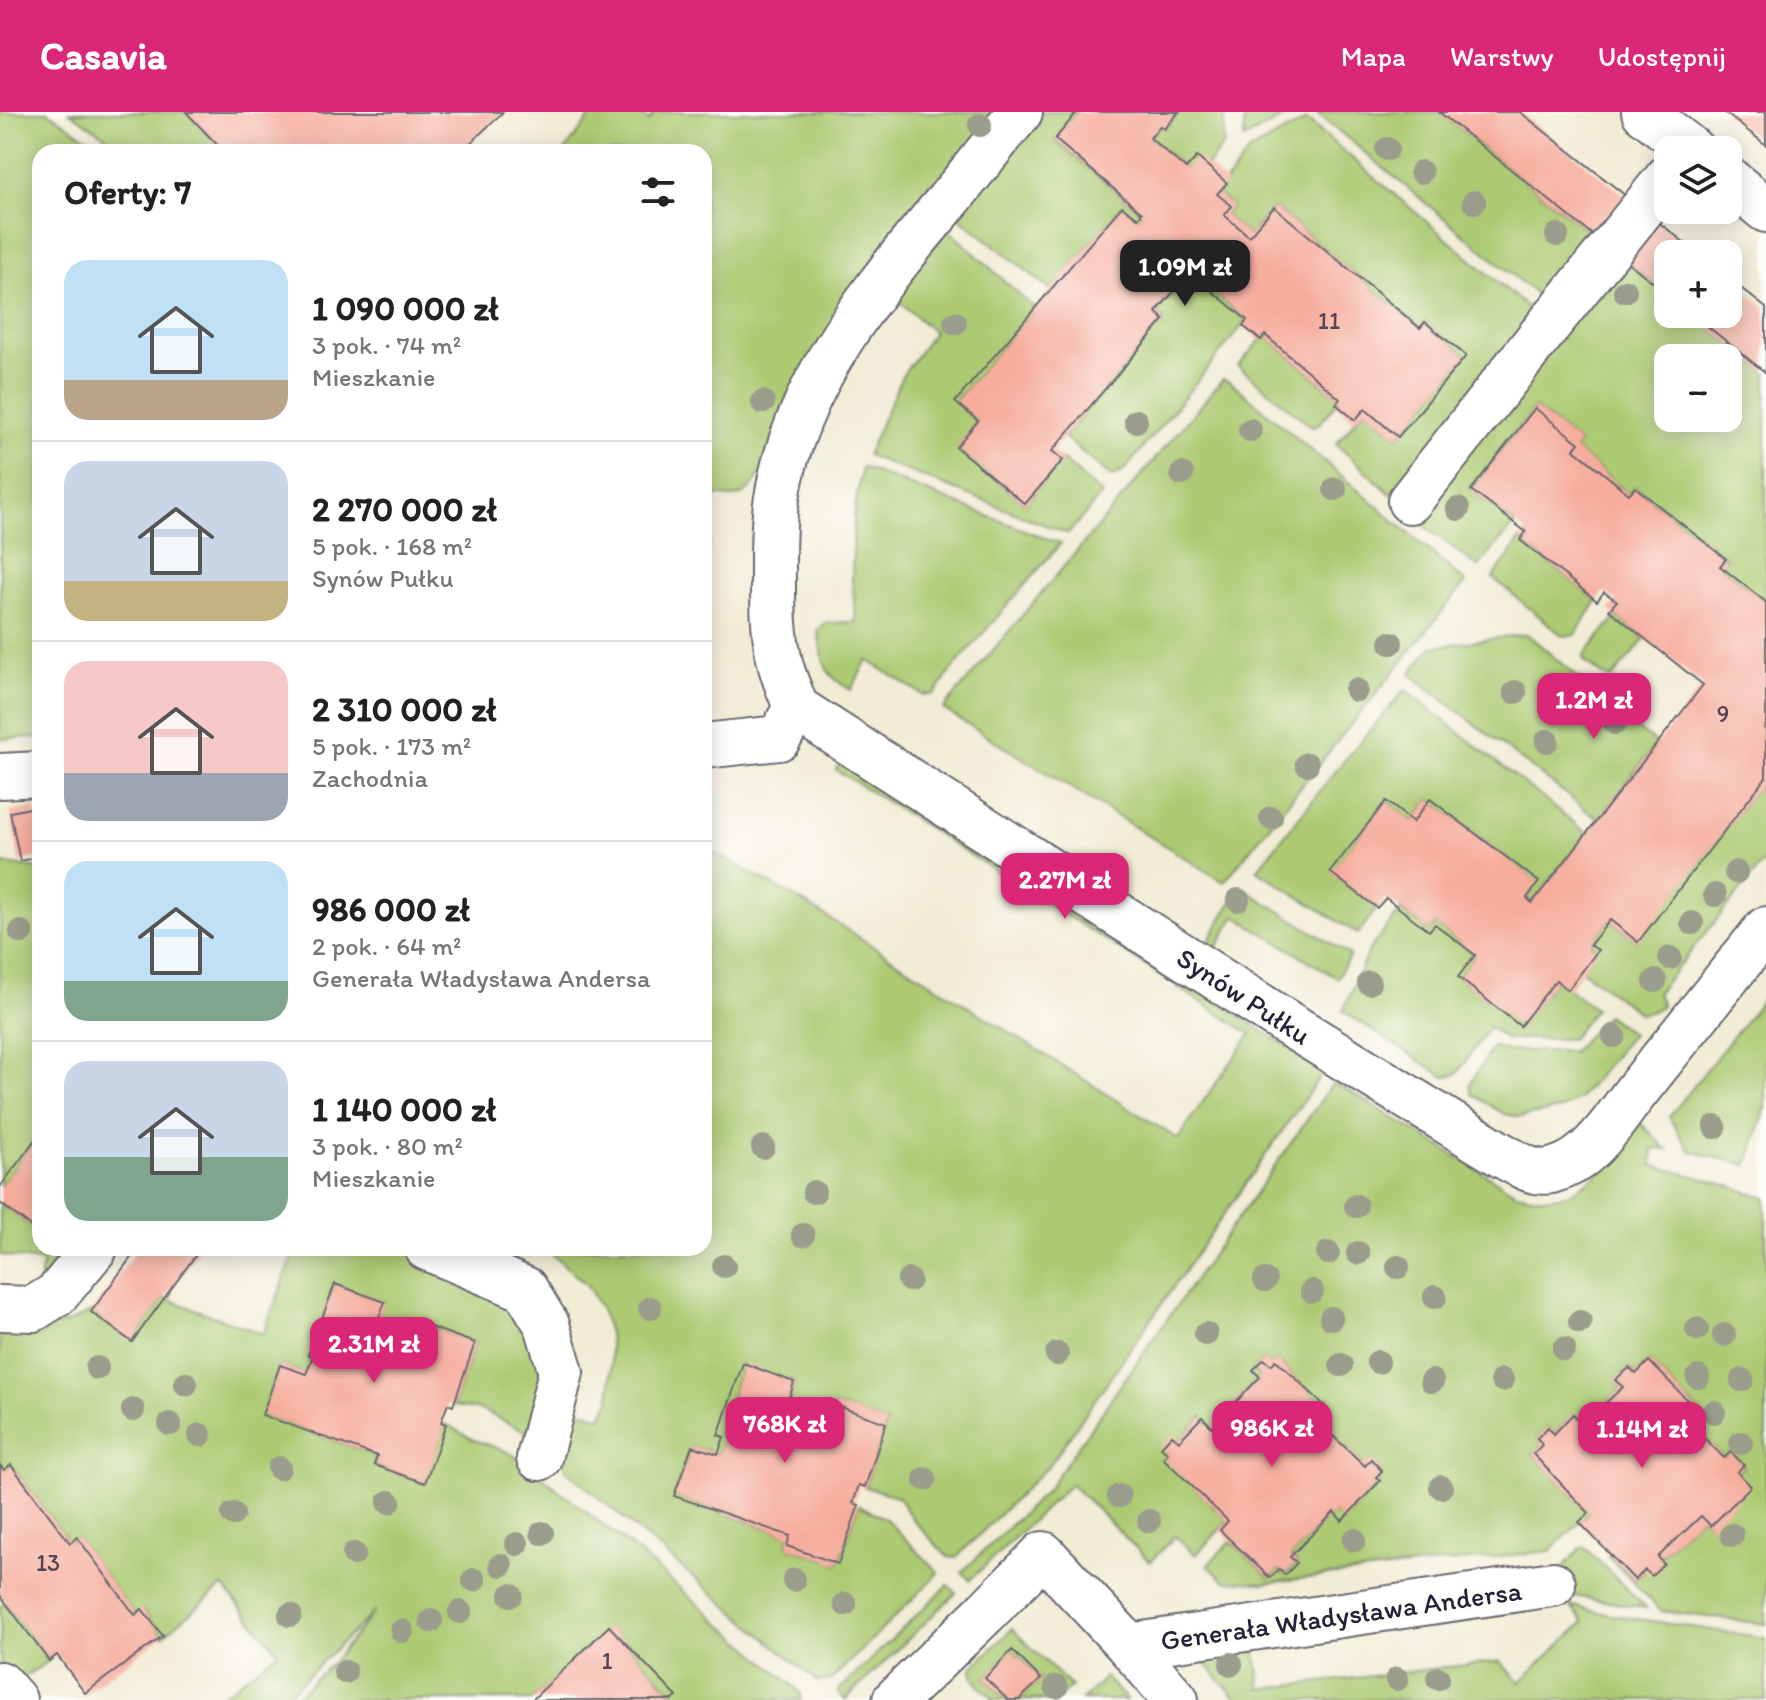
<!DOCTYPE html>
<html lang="pl">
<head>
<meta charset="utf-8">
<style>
  body { margin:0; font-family:Itim,sans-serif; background:#f2f2f2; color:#222; height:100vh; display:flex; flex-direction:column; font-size:30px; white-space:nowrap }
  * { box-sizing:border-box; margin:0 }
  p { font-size:26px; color:#767676 }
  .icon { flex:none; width:44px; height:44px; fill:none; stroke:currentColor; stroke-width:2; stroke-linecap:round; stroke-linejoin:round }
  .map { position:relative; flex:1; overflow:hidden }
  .sheet { position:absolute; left:32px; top:32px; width:680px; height:1112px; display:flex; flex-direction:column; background:#fff; border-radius:24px; box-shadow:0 4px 20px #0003 }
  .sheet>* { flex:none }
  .tools { position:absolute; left:1654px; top:24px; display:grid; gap:16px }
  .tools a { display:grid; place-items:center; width:88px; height:88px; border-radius:16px; background:#fff; box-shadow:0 4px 20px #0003; font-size:40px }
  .price { position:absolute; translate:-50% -68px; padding:0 18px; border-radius:16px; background:#db2777; color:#fff; font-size:26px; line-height:52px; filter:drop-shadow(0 2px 4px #0008) }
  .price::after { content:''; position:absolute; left:50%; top:48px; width:24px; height:18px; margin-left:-12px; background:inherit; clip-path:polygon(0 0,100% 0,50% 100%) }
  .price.selected { background:#222; color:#fff }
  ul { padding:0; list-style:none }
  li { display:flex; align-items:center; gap:24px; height:200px; padding:0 32px }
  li+li { border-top:2px solid #e0e0e0 }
  li span { display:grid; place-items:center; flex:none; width:224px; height:160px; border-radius:24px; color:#555 }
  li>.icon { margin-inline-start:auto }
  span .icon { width:96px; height:96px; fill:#fffc; stroke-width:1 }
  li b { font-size:34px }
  h2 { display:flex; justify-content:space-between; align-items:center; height:96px; padding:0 32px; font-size:34px }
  header { display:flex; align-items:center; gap:48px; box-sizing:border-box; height:112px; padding:0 40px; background:#db2777; color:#fff }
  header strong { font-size:38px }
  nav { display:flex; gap:44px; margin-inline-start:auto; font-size:28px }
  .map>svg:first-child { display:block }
  .green { fill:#abca72; stroke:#667656; stroke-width:2; fill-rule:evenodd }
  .building { fill:#f6ad9e }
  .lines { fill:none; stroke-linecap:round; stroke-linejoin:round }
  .minor-casing { stroke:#6b6971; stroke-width:48 }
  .minor { stroke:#fff; stroke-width:44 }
  .tree { fill:#9a9d8b }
  .labels { text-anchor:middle; stroke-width:6; stroke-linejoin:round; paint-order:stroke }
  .number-label { font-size:24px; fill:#574554 }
  .street-label { font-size:28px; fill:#22223b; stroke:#fdfcf7 }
</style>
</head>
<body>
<header>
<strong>Casavia</strong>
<nav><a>Mapa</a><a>Warstwy</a><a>Udostępnij</a></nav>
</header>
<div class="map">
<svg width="1766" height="1588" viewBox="0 0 1766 1588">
  <rect width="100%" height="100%" fill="#fdfcf7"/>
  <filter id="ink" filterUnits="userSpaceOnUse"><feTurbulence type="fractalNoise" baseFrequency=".0125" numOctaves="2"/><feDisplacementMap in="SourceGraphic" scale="16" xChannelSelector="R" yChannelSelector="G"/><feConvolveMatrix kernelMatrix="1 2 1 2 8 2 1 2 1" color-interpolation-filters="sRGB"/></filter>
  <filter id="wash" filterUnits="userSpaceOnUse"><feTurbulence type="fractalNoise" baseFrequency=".006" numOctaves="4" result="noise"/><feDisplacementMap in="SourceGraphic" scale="32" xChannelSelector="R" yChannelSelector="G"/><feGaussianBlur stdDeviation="1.8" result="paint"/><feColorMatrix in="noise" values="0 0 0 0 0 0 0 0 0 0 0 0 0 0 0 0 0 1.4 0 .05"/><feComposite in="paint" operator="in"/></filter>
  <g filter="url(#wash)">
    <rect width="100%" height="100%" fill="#f2ecd5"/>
    <g class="green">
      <polygon points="0,0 48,0 108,40 40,40 40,625 0,627"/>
      <polygon points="70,0 186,0 224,40 128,40"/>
      <path d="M594,0H637L648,9L656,0H1000L768,340C762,356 755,382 735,385C727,385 717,383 709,383L708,438L704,436V40H564Z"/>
      <polygon points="1041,0 1077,0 1055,28 1142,101 1138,106 1122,94 1051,178 956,103"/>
      <polygon points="1179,0 1224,0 1224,32 1207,54 1186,57 1150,26 1160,14 1165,17"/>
      <polygon points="1244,0 1293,0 1244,27"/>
      <polygon points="1316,0 1439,0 1601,130 1550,194"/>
      <polygon points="1307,8 1540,206 1391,382 1336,332 1365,297 1398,325 1466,244 1425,210 1420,216 1274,95 1249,124 1224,103 1232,94 1217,82 1249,39"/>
      <polygon points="948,117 1035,197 955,290 978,309 957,335 1025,392 1063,348 1102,382 1068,422 867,343 902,264 934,220 898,189 899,177"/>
      <path d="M1620,144L1668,182V202H1692L1766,261V490L1720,454L1726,446L1635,375L1629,382L1574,337L1579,331L1535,296L1471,377L1515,412L1478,455L1423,413V391ZM1668,246H1728V306H1668Z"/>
      <polygon points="1190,161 1247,208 1124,359 1112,365 1064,325 1164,208 1156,200"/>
      <polygon points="1265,223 1340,287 1317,314 1312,315 1238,254"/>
      <polygon points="1223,267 1231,270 1466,470 1224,770 943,597"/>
      <path d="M862,355L1050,428L1061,431L954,555L935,582L923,583L867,548L851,578C820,560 824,550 818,518L826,511L856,510L852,467L854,402Z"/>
      <polygon points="1520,428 1597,489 1575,523 1563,524 1493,466"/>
      <polygon points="1617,504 1645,527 1612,566 1607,566 1584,549 1583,544"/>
      <polygon points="1527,522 1656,632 1598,707 1410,562 1431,535"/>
      <polygon points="1405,578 1587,721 1532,791 1527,786 1538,770 1430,687 1413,710 1386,689 1331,760 1377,796 1358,822 1257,758 1348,644"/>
      <polygon points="840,650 1051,781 1172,859 1167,867 836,658"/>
      <polygon points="1766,665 1766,747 1657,881 1662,893 1653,899 1640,902 1582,858 1597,838 1590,833 1610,808 1637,829"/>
      <polygon points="704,735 803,790 1178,1027 1202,991 1251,922 1177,875 1182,866 1324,959 1050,1352 956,1446 948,1445 914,1409 897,1384 865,1375 886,1311 835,1293 830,1306 788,1291 794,1270 742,1252 718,1323 724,1325 718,1342 692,1334 674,1384 790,1424 787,1434 838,1452 859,1393 886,1407 938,1460 932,1468 831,1568 818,1570 566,1358 556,1330 569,1295 601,1305 610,1288 611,1247 609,1221 601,1197 587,1173 545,1136 704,1136"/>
      <polygon points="7,752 40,757 40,1021 0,1075 0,754"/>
      <polygon points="1241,775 1350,843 1337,866 1235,804 1216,836 1208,830"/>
      <polygon points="1401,798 1429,819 1435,812 1475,843 1458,865 1520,913 1556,868 1595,897 1571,927 1505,927 1489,915 1457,962 1445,965 1343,899 1369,838"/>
      <polygon points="1766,883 1766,996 1747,1053 1690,1039 1669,1005"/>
      <polygon points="1607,903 1632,922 1580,986 1561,997 1520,1005 1504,1002 1472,982 1470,972 1493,935 1508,939 1573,939"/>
      <path d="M1333,971L1356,983L1516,1081C1524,1082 1533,1085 1541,1085C1586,1089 1616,1041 1641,1011L1667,1038L1653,1036L1652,1053L1720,1071L1766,1086V1512L1661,1499L1608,1444L1610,1442L1635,1468L1701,1404L1711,1413L1737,1360L1744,1354L1731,1340L1724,1346L1687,1309L1697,1298L1649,1249L1636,1262L1629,1256L1616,1268L1623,1275L1583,1312L1573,1303L1554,1322L1548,1315L1537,1326L1542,1333L1533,1342L1589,1401L1550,1439L1263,1471L1225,1469L1207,1453L1231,1429L1270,1466L1279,1457L1285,1463L1297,1451L1290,1445L1334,1400L1342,1408L1380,1370L1376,1365L1382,1359L1371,1348L1365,1354L1314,1306L1325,1294L1276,1248L1271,1253L1264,1247L1253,1258L1260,1265L1212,1315L1202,1305L1164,1345L1228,1409L1196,1443L1175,1424L1150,1450L1071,1372L970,1468L962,1460L1047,1378Z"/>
      <polygon points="0,1091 33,1116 42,1139 58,1146 43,1178 38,1179 43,1150 0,1143"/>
      <polygon points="299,1136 406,1136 511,1182 549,1265 527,1320 481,1298 453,1294 475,1231 425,1213 420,1226 377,1210 384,1190 335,1172 309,1243 313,1244 306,1262 280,1253 263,1303 377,1344 374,1353 424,1371 446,1312 474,1328 508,1340 522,1349 635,1438 796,1576 801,1582 801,1588 673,1588 677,1584 609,1515 532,1588 292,1588 333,1550 375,1499 282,1588 216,1588 278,1540 223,1474 163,1524 143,1498 135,1503 77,1426 70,1431 12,1354 4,1358 0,1353 0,1217 33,1216 68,1211 91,1200 132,1229 164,1186 263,1222 295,1140"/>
      <polygon points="1583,1434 1646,1496 1573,1484 1553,1466"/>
      <polygon points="948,1473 956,1481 845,1588 837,1580"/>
      <polygon points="6,1491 49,1549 15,1570 0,1552 0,1494"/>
      <polygon points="1569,1493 1611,1503 1766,1526 1766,1588 1238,1588 1203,1549 1212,1539 1255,1533 1261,1577 1500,1549 1520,1570 1584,1510"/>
      <path d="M1012,1517L1071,1574L1057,1588H1019L1041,1567L1013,1539L985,1566L1008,1588H992L993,1586C983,1577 971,1570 972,1556Z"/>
      <polygon points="1105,1565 1127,1588 1082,1588 1086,1585"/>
    </g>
    <g id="blocks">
      <g class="building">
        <polygon points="186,0 503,0 461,40 224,40"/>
        <polygon points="1077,0 1179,0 1164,17 1160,14 1150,26 1186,57 1197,45 1227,71 1217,82 1232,94 1224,103 1249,124 1274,95 1420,216 1425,210 1466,244 1398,325 1365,297 1355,308 1336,292 1340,287 1265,223 1261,228 1243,214 1247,208 1190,161 1156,200 1164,208 1052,339 1063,348 1025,392 956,335 978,309 955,290 1122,94 1138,106 1142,101 1055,27"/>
        <polygon points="1439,0 1520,0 1626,84 1594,124"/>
        <polygon points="1724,0 1766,0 1766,33"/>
        <polygon points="1652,105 1699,142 1668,142 1668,182 1620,144"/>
        <polygon points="1728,166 1766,196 1766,261 1692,202 1728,202"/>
        <polygon points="1535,296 1579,331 1574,337 1629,382 1635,375 1726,447 1720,454 1766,490 1766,613 1764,616 1766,618 1766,665 1638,830 1610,808 1590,833 1598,838 1568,878 1556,868 1520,914 1458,865 1475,843 1435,812 1429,819 1386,786 1377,796 1330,760 1386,689 1413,710 1430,687 1539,770 1527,786 1532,791 1703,573 1609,498 1617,489 1604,480 1597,489 1520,428 1526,420 1471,378"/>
        <polygon points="35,695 40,717 40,745 20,749 10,700"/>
        <polygon points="40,1021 40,1107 33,1116 0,1091 0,1075"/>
        <polygon points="138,1136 201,1136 132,1230 91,1200"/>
        <polygon points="335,1172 385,1190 377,1210 420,1226 425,1213 475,1231 453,1294 448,1292 441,1310 446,1312 425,1371 374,1353 377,1344 262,1303 280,1253 306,1262 313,1244 308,1243"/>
        <polygon points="1264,1247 1271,1253 1276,1248 1325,1294 1314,1306 1365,1354 1371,1347 1382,1359 1376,1365 1380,1369 1342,1409 1334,1400 1290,1445 1297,1451 1285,1463 1279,1457 1270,1466 1220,1418 1228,1409 1163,1346 1168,1341 1161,1335 1172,1323 1179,1329 1202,1305 1212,1315 1260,1265 1253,1258"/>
        <polygon points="1649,1249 1698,1299 1687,1309 1724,1346 1731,1340 1744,1353 1737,1360 1751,1374 1711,1414 1701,1404 1658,1445 1664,1452 1652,1464 1645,1458 1635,1468 1579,1410 1589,1401 1533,1342 1542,1333 1537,1326 1548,1315 1554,1322 1573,1302 1583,1312 1623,1275 1615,1268 1629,1256 1636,1262"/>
        <polygon points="743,1251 794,1270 788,1291 830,1306 835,1293 886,1311 865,1375 859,1373 853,1391 859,1393 838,1452 787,1434 790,1424 674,1384 692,1334 718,1342 724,1325 718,1323"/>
        <polygon points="0,1353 4,1358 11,1353 70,1431 77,1425 135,1503 142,1497 163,1524 85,1581 57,1543 49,1549 0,1483"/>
        <polygon points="609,1514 677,1585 673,1588 532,1588"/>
        <polygon points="1012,1538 1041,1567 1019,1588 1008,1588 985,1566"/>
      </g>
    </g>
  </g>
  <g filter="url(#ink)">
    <use href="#blocks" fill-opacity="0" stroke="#6b6971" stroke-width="2"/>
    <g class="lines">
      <defs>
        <g id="minor">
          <polyline points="1644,0 1692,38"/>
          <polyline points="1728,67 1766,98"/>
          <polyline points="1410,389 1555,205 1668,65"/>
          <path d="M796,596L1287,911L1500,1042C1515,1050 1532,1063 1551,1059C1562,1056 1575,1050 1584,1042C1606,1024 1621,998 1639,976C1681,923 1724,870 1766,817"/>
          <path d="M704,634L779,626L796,596C791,581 783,565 780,550C772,519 773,485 773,453C773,431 773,408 777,386C795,272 874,175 947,90C972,60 995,30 1020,0"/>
          <polyline points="0,664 40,662"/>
          <polyline points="427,1136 525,1177 547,1213 561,1260 539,1346"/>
          <polyline points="0,1196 33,1197 57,1182 95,1136"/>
          <polyline points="1129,1534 1553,1472"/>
          <polyline points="0,1572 14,1588"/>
          <polyline points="895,1588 985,1501 1043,1442 1129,1534 1176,1588"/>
        </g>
      </defs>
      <use href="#minor" class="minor-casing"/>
      <use href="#minor" class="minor"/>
    </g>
    <g class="tree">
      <circle cx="980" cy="13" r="12"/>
      <circle cx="1387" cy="37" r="12"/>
      <circle cx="1421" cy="60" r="12"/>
      <circle cx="1474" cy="90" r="12"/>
      <circle cx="1557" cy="123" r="12"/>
      <circle cx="1625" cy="179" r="12"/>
      <circle cx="955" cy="211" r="12"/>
      <circle cx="763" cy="290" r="12"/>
      <circle cx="1136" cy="309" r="12"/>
      <circle cx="1250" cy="318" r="12"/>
      <circle cx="1182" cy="362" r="12"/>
      <circle cx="1335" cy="377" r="12"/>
      <circle cx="1458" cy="397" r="12"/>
      <circle cx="1391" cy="531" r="12"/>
      <circle cx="1356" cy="578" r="12"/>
      <circle cx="1515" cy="580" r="12"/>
      <circle cx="1615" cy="611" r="12"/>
      <circle cx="1547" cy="629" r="12"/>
      <circle cx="1307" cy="652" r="12"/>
      <circle cx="1271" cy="706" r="12"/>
      <circle cx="1736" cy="760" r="12"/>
      <circle cx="1715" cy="783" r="12"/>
      <circle cx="1238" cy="788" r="12"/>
      <circle cx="1692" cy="811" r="12"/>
      <circle cx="21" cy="820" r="12"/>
      <circle cx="1670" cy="846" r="12"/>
      <circle cx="1655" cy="869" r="12"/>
      <circle cx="1369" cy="871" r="12"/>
      <circle cx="1614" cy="924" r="12"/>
      <circle cx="1715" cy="1015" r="12"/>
      <circle cx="763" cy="1035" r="12"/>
      <circle cx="814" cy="1080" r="12"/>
      <circle cx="1356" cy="1094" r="12"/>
      <circle cx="803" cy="1123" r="12"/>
      <circle cx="1328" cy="1141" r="12"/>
      <circle cx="1358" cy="1141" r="12"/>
      <circle cx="724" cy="1154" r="12"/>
      <circle cx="1398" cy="1155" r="12"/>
      <circle cx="909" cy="1168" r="12"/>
      <circle cx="1265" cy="1168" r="12"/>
      <circle cx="1312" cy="1179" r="12"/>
      <circle cx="1435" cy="1185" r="12"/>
      <circle cx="650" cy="1196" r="12"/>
      <circle cx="1331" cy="1206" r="12"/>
      <circle cx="1580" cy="1210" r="12"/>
      <circle cx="1697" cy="1217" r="12"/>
      <circle cx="1206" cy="1222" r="12"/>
      <circle cx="1724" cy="1223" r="12"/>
      <circle cx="1564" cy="1237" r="12"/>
      <circle cx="1057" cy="1242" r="12"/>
      <circle cx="1378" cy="1250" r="12"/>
      <circle cx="1341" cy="1253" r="12"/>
      <circle cx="97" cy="1256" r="12"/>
      <circle cx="1698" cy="1265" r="12"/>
      <circle cx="1502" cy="1268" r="12"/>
      <circle cx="1742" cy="1268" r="12"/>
      <circle cx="1432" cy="1269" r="12"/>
      <circle cx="186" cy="1272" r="12"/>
      <circle cx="133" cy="1298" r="12"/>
      <circle cx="1714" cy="1300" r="12"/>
      <circle cx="170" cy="1312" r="12"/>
      <circle cx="200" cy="1323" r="12"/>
      <circle cx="1741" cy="1331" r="12"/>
      <circle cx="279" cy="1356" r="12"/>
      <circle cx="925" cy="1367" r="12"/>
      <circle cx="1441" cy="1375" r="12"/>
      <circle cx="1119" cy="1384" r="12"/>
      <circle cx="389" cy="1390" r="12"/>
      <circle cx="233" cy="1402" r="12"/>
      <circle cx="1149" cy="1409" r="12"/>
      <circle cx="542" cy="1421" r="12"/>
      <circle cx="1732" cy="1423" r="12"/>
      <circle cx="1354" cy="1428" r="12"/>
      <circle cx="517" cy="1432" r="12"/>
      <circle cx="354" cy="1442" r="12"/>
      <circle cx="501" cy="1453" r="12"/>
      <circle cx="474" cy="1468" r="12"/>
      <circle cx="794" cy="1468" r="12"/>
      <circle cx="511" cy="1483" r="12"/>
      <circle cx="845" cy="1492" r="12"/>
      <circle cx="460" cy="1500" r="12"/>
      <circle cx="290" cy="1503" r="12"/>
      <circle cx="431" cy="1509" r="12"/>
      <circle cx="402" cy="1519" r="12"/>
      <circle cx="1231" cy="1552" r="12"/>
      <circle cx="345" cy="1560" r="12"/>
      <circle cx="1438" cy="1566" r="12"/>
      <circle cx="1397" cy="1567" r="12"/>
      <circle cx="1056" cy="1575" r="12"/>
    </g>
  </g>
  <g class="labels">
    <g class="number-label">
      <text x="1329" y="217">11</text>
      <text x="1723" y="610">9</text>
      <text x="48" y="1459">13</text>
      <text x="607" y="1557">1</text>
    </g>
    <g class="street-label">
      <text transform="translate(1244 884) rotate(33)" y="10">Synów Pułku</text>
      <text transform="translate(1341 1503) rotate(-8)" y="10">Generała Władysława Andersa</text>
    </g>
  </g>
</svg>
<div class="tools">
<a><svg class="icon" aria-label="layers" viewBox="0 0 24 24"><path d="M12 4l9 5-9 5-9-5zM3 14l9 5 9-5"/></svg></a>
<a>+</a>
<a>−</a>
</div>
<b class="price selected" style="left:1185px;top:196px">1.09M zł</b>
<b class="price" style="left:1594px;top:629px">1.2M zł</b>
<b class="price" style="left:1065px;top:809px">2.27M zł</b>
<b class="price" style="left:374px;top:1273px">2.31M zł</b>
<b class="price" style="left:785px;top:1353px">768K zł</b>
<b class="price" style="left:1272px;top:1357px">986K zł</b>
<b class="price" style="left:1642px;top:1358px">1.14M zł</b>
<section class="sheet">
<h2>Oferty: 7<svg class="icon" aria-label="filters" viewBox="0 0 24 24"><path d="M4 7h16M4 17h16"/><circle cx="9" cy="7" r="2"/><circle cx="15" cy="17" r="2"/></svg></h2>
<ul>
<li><span style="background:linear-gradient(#bfe0f5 75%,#b9a48a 0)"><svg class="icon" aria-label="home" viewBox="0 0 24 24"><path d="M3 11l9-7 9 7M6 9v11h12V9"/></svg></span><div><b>1 090 000 zł</b><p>3 pok. · 74 m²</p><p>Mieszkanie</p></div></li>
<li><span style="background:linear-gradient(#c9d6e8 75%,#c2b280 0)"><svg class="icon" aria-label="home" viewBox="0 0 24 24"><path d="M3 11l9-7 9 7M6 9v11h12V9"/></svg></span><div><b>2 270 000 zł</b><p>5 pok. · 168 m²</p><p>Synów Pułku</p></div></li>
<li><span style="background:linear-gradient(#f6c9c9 70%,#9aa5b1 0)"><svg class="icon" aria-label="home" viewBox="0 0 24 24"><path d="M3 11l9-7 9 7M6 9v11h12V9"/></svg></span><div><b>2 310 000 zł</b><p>5 pok. · 173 m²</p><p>Zachodnia</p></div></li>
<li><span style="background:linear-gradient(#bfe0f5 75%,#7fa58c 0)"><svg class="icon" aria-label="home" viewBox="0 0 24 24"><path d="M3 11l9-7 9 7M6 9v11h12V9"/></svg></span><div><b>986 000 zł</b><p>2 pok. · 64 m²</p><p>Generała Władysława Andersa</p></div></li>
<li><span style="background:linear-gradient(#c9d6e8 60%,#7fa58c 0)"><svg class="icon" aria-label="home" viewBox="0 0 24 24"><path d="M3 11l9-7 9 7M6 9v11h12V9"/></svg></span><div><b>1 140 000 zł</b><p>3 pok. · 80 m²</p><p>Mieszkanie</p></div></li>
</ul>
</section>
</div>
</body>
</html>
